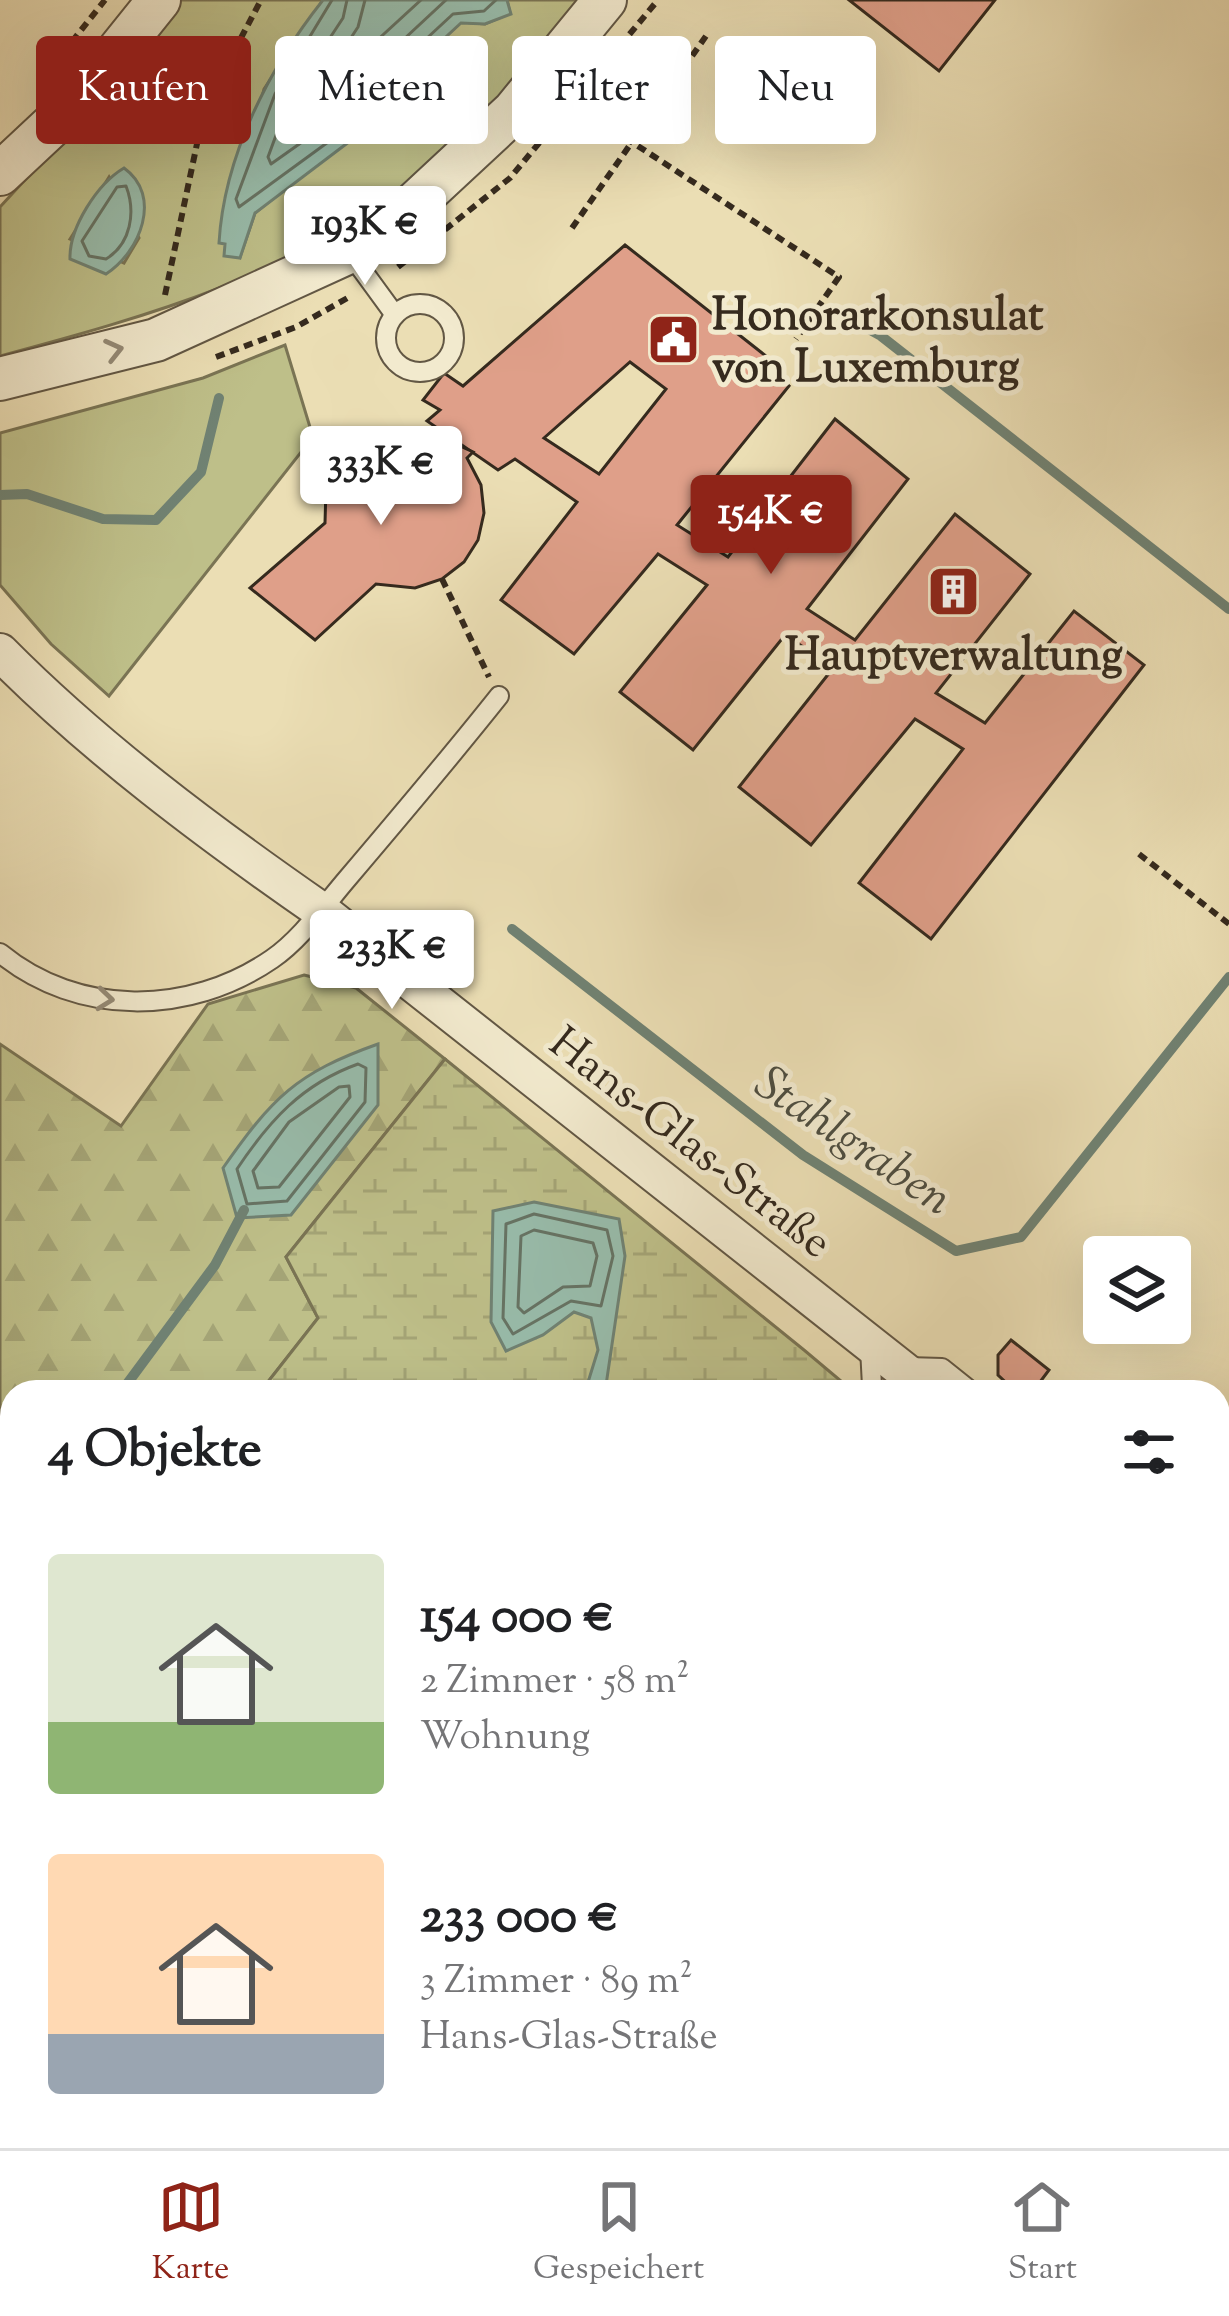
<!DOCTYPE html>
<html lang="de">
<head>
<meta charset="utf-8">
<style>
  body { margin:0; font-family:"Sorts Mill Goudy",serif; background:#f6f6f6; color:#202124; height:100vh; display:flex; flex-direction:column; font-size:45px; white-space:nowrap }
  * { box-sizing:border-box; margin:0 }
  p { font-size:39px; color:#757577 }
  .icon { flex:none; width:66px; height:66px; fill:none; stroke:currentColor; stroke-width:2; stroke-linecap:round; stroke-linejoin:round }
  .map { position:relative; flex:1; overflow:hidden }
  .drawer { position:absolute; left:0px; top:1380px; width:1230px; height:768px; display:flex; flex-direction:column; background:#fff; border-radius:36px 36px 0 0; box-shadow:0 12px 48px #0002 }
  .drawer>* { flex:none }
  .top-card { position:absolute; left:36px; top:36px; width:1158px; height:108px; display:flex; gap:24px }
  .controls { position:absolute; left:1083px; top:1236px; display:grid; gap:24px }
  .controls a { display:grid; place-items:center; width:108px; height:108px; border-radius:12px; background:#fff; box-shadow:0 12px 48px #0002; font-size:60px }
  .price { position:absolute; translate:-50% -102px; padding:0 27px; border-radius:12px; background:#fff; color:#222; font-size:39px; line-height:78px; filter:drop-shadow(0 3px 6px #0008) }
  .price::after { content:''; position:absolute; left:50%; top:72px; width:36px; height:27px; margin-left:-18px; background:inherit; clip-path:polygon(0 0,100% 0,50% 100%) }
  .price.selected { background:#8f2418; color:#fff }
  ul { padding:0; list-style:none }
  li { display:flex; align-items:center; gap:36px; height:300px; padding:0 48px }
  li span { display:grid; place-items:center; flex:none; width:336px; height:240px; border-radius:12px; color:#555 }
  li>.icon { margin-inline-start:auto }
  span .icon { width:144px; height:144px; fill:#fffc; stroke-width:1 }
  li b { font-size:51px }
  h2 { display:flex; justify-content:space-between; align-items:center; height:144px; padding:0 48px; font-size:51px }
  .tag { padding:0 42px; border-radius:12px; background:#fff; box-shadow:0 12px 48px #0002; font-size:42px; line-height:108px }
  .tag.selected { background:#8f2418; color:#fff }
  .dock { display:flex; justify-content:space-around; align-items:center; height:168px; border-top:3px solid #e0e0e0; background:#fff; font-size:33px; color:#757577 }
  .dock a { display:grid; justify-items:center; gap:6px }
  .dock .selected { color:#8f2418 }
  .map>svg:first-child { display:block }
  .green { fill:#bebf89; stroke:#7a7454; stroke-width:3; fill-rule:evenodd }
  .forest { fill:url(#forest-firs); stroke:#7a7454; stroke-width:3 }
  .wetland { fill:url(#wetland-marsh); stroke:#7a7454; stroke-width:3 }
  .water { fill:#98bcab; stroke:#708273; stroke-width:3 }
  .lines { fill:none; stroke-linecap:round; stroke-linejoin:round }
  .shore { stroke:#667364; stroke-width:3 }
  .stream { stroke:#708273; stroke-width:10 }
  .building { fill:#df9f89; stroke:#352a1e; stroke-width:3; fill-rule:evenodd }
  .service-casing { stroke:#625744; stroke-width:22 }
  .minor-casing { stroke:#625744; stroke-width:40 }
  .tertiary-casing { stroke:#625744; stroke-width:46 }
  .path { stroke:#352a1e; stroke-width:6; stroke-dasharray:9 6; stroke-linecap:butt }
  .service { stroke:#f2eace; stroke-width:18 }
  .minor { stroke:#f2eace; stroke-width:36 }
  .tertiary { stroke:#f2eace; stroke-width:42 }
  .oneway { stroke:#948a76 }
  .labels { text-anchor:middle; stroke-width:10; stroke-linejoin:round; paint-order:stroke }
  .poi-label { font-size:45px; font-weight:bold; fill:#352a1e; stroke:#f2eace; text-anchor:start }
  .street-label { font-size:45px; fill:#352a1e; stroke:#f2eace }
  .water-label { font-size:48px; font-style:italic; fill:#4e4e41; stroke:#f2eace }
</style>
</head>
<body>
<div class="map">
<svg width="1229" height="2148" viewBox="0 0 1229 2148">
  <defs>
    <pattern id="forest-firs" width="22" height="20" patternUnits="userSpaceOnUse" patternTransform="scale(3)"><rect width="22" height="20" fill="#bebf89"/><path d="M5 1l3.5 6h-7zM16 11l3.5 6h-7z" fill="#a4a476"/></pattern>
    <pattern id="wetland-marsh" width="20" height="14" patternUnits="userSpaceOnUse" patternTransform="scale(3)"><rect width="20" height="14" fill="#bebf89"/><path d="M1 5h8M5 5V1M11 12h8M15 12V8" fill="none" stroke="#a4a476"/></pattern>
  </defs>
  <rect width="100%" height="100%" fill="#ebdeb4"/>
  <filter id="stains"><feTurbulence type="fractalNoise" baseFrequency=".00167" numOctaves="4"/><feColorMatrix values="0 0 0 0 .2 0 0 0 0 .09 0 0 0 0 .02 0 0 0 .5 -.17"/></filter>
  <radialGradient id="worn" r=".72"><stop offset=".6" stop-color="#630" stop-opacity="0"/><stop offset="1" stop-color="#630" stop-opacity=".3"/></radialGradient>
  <g class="green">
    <path d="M178,0H323L264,89L225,243L240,257L255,213L376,116L394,85L461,22L485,24L510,13L507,0H578C529,62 481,127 419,177C295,275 149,316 0,356V207L104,94ZM109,177L139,238L124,263L70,239Z"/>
    <polygon points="285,345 313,437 109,696 51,644 0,585 0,433 203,378"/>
  </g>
  <polygon class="forest" points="304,975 356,988 445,1059 286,1257 318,1318 260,1392 12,1392 12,1770 0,1769 0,1044 121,1126 208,1004"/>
  <polygon class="wetland" points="445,1059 804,1350 854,1392 260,1392 318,1318 286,1257"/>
  <g class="water">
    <path d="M323,0H507L511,14L485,24L461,23L394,85L376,116L354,138L255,213L240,258L224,256L225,244L219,243C224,156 269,68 323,0Z"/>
    <path d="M124,168C163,196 140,252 106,274L70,259C69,228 97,184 124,168Z"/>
    <path d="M378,1044V1105L291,1215L237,1218L223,1168C272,1098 296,1073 378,1044Z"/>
    <polygon points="534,1202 619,1219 625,1256 605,1392 585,1392 598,1350 591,1318 574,1312 543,1335 506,1351 491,1322 493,1211"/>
  </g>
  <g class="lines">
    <g class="shore">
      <polyline points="332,0 275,94 236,199 239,207 346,129 385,77 453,14 484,11 496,0"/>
      <polyline points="347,0 343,18 289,100 268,157 271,164 336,118 374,67 446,0"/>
      <polyline points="365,0 358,27 309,102 312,110 339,89 361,55 421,0"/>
      <path d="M126,186C136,212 131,244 106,259L89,256L82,241L117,187Z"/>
      <path d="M358,1064L366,1068L365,1102L287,1201L247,1204L237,1169C269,1121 302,1084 358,1064Z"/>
      <polygon points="339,1087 349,1086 350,1097 279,1187 258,1188 253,1171 289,1122"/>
      <polygon points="534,1214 607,1230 613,1256 601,1306 571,1301 513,1334 503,1318 506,1224"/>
      <polygon points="534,1230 593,1243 597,1256 590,1286 563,1287 524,1313 518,1307 521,1236"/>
    </g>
    <g class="stream">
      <polyline points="854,321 881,336 1229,609"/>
      <polyline points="0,495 27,494 103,519 156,520 201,472 219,398"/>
      <polyline points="512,929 803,1155 956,1251 1021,1237 1229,977"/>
      <polyline points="121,1392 215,1265 244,1210"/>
      <polyline points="0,1448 12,1447"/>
    </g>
  </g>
  <g class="building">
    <polygon points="849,0 995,0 939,71"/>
    <path d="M625,245L771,360L768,367L789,386L677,525L728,557L835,419L908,479L807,609L855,640L955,514L1030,574L936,693L985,723L1074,611L1144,665L931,939L859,883L963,749L915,719L811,845L739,787L834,667L785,635L693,750L620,692L707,585L658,554L574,654L501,600L577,502L515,459L498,470L427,421L440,410L423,400L444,373L463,386ZM630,362L666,389L599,474L544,438Z"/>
    <polygon points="398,428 425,430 473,452 467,458 481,485 484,513 478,540 464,562 442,579 415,588 376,584 315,640 250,588 325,523 326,488 347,451 371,435"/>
    <polygon points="1011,1340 1049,1370 1037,1386 1013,1389 998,1375 998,1355"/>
    <polygon points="1218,1818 1229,1826 1229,2096 1218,2110"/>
    <polygon points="820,2136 1197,2136 1188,2148 810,2148"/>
  </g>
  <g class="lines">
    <defs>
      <g id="service">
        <polyline points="349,252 395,315"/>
        <circle cx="420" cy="338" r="34"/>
        <path d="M0,953C78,1017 189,1016 272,959C300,940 324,906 347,879C398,819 449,759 499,696"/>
        <polyline points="870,1348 872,1386 880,1392"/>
        <polyline points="907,1367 942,1368 972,1392"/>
        <polyline points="0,1800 12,1800"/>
        <polyline points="1218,2113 1229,2121"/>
        <polyline points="502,2136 531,2148"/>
        <polyline points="679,2136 689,2148"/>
        <polyline points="24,2148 90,2137 151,2148"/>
        <polyline points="600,2148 633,2136"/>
        <polyline points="791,2148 801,2136"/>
      </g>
      <g id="minor">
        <path d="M0,652C95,748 209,833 320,910L931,1392"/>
        <polyline points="1218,1588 1229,1597"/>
      </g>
      <g id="tertiary">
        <polyline points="0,174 78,101 159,0"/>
        <polyline points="0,379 156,340 349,252 413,205 514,111 605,0"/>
      </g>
    </defs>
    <use href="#service" class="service-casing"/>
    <use href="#minor" class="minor-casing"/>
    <use href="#tertiary" class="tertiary-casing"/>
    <g class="path">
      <polyline points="44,77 105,0"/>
      <polyline points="575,105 839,277 796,339"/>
      <polyline points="572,228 706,36"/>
      <polyline points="398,267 510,178 658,0"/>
      <polyline points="165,295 205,106 261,0"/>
      <polyline points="216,357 296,327 351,296"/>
      <polyline points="442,579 489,677"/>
      <polyline points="1139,854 1229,924"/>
    </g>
    <use href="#service" class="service"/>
    <use href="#minor" class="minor"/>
    <use href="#tertiary" class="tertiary"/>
  </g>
  <defs><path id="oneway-chevron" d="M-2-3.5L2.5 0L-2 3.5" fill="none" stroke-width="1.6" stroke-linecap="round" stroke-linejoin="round" transform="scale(3)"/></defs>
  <g class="oneway">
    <use href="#oneway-chevron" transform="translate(114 350) rotate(-14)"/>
    <use href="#oneway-chevron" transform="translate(105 999) rotate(6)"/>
  </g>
  <defs>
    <symbol id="civic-square" viewBox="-11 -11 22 22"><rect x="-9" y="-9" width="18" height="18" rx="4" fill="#8f2418" stroke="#f2eace"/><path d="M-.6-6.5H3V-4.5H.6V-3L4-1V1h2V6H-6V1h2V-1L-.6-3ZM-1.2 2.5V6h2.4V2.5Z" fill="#fff"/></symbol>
    <symbol id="building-square" viewBox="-11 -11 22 22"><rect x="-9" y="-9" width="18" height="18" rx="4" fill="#8f2418" stroke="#f2eace"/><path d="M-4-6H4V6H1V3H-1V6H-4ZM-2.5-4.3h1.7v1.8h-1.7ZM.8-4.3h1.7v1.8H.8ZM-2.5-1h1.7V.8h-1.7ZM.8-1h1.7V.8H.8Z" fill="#fff"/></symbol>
  </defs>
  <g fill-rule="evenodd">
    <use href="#civic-square" x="644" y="310" width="59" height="59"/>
    <use href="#building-square" x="924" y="562" width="59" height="59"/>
  </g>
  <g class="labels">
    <g class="poi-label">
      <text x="712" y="329">Honorarkonsulat<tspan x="712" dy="52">von Luxemburg</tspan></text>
      <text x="954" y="669" text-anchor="middle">Hauptverwaltung</text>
    </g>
    <g class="street-label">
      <text transform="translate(692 1141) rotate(38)" y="16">Hans-Glas-Straße</text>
    </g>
    <g class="water-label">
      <text transform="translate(855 1139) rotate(34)" y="17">Stahlgraben</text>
    </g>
  </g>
  <rect width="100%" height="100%" filter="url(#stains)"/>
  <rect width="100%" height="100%" fill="url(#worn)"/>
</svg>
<div class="controls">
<a><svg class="icon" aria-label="layers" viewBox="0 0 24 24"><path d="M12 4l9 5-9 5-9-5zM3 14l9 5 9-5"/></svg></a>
</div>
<b class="price" style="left:365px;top:288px">193K €</b>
<b class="price" style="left:381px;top:528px">333K €</b>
<b class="price selected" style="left:771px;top:577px">154K €</b>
<b class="price" style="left:392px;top:1012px">233K €</b>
<div class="top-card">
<a class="tag selected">Kaufen</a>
<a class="tag">Mieten</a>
<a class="tag">Filter</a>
<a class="tag">Neu</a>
</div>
<section class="drawer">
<h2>4 Objekte<svg class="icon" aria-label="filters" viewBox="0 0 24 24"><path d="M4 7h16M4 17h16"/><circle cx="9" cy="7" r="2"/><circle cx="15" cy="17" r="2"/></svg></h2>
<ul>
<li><span style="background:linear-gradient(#dfe7d0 70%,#8fb573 0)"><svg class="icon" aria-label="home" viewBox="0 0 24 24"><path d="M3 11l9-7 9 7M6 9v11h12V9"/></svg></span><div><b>154 000 €</b><p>2 Zimmer · 58 m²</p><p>Wohnung</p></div></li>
<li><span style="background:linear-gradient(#ffd9b3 75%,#9aa5b1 0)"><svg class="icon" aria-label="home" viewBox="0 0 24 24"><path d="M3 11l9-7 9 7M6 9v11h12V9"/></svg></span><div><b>233 000 €</b><p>3 Zimmer · 89 m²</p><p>Hans-Glas-Straße</p></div></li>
</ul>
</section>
</div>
<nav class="dock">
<a class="selected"><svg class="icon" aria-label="map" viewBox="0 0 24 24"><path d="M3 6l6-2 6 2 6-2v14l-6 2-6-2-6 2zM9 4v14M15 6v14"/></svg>Karte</a>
<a><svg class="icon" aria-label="saved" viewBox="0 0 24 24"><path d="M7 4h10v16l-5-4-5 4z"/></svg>Gespeichert</a>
<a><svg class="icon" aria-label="home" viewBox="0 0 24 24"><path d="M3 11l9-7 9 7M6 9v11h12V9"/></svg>Start</a>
</nav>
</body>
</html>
